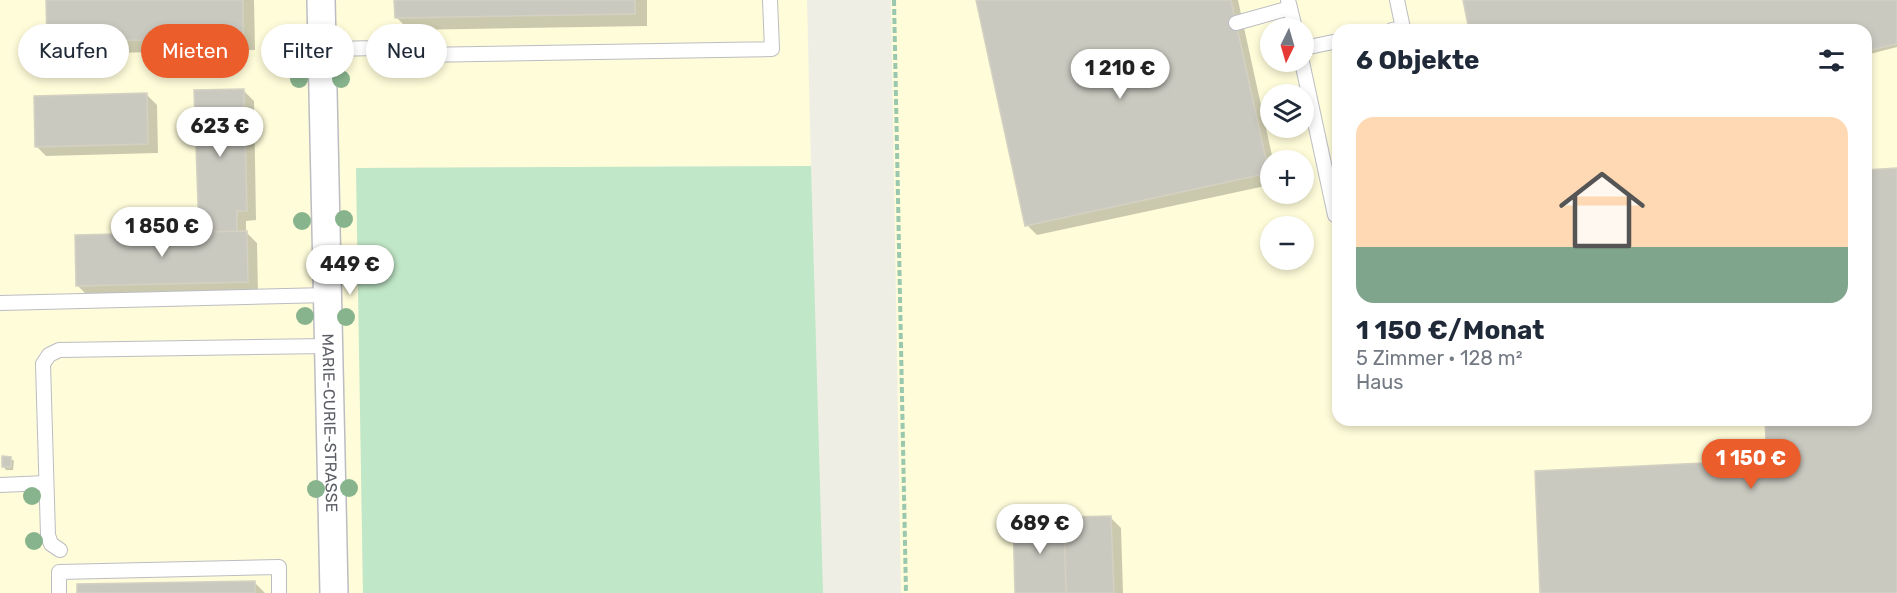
<!DOCTYPE html>
<html lang="de">
<head>
<meta charset="utf-8">
<style>
  body { margin:0; font-family:Rubik,sans-serif; background:#f6f6f7; color:#1f2937; height:100vh; display:flex; flex-direction:column; font-size:22px; white-space:nowrap }
  * { box-sizing:border-box; margin:0 }
  p { font-size:20px; color:#747a83 }
  .icon { flex:none; width:33px; height:33px; fill:none; stroke:currentColor; stroke-width:2; stroke-linecap:round; stroke-linejoin:round }
  .map { position:relative; flex:1; overflow:hidden }
  .drawer { position:absolute; left:1332px; top:24px; width:540px; height:402px; display:flex; flex-direction:column; background:#fff; border-radius:18px; box-shadow:0 3px 9px #0003 }
  .drawer>* { flex:none }
  .guide { position:absolute; left:18px; top:24px; width:570px; height:54px; display:flex; gap:12px }
  .needle { width:39px; rotate:185deg }
  .controls { position:absolute; left:1260px; top:18px; display:grid; gap:12px }
  .controls a { display:grid; place-items:center; width:54px; height:54px; border-radius:50%; background:#fff; box-shadow:0 3px 9px #0003; font-size:30px }
  .price { position:absolute; translate:-50% -51px; padding:0 14px; border-radius:21px; background:#fff; color:#222; font-size:20px; line-height:39px; filter:drop-shadow(0 2px 3px #0008) }
  .price::after { content:''; position:absolute; left:50%; top:36px; width:18px; height:14px; margin-left:-9px; background:inherit; clip-path:polygon(0 0,100% 0,50% 100%) }
  .price.selected { background:#ec5d2c; color:#fff }
  ul { padding:0; list-style:none }
  li { display:grid; align-content:center; gap:12px; height:318px; padding:0 24px }
  li span { display:grid; place-items:center; height:186px; border-radius:18px; color:#555 }
  li>.icon { margin-inline-start:auto }
  span .icon { width:108px; height:108px; fill:#fffc; stroke-width:1 }
  li b { font-size:26px }
  h2 { display:flex; justify-content:space-between; align-items:center; height:72px; padding:0 24px; font-size:26px }
  .chip { padding:0 21px; border-radius:27px; background:#fff; box-shadow:0 3px 9px #0003; font-size:21px; line-height:54px }
  .chip.selected { background:#ec5d2c; color:#fff }
  .map>svg:first-child { display:block }
  .commercial { fill:#fefcd9; fill-rule:evenodd }
  .green { fill:#c0e7c7 }
  .shadow { fill:#0003 }
  .building { fill:#cac9c0; stroke:#d4d1c2; stroke-width:1.5 }
  .lines { fill:none; stroke-linecap:round; stroke-linejoin:round }
  .lane-casing { stroke:#bcbdc3; stroke-width:16 }
  .street-casing { stroke:#bcbdc3; stroke-width:30 }
  .path { stroke:#99c8ae; stroke-width:4; stroke-dasharray:6 3; stroke-linecap:butt }
  .lane { stroke:#fff; stroke-width:14 }
  .street { stroke:#fff; stroke-width:27 }
  .tree { fill:#88b48d }
  .labels { text-anchor:middle; stroke-width:4.5; stroke-linejoin:round; paint-order:stroke }
  .street-label { font-size:16px; fill:#5c5e65; stroke:#fff }
</style>
</head>
<body>
<div class="map">
<svg width="1897" height="593" viewBox="0 0 1897 593">
  <rect width="100%" height="100%" fill="#efeee4"/>
  <g class="commercial">
    <polygon points="0,0 807,0 811,166 357,168 363,593 0,593"/>
    <path d="M891,0H1897V593H901ZM1270,28H1304V62H1270ZM1338,30H1866V420H1338ZM1270,94H1304V128H1270ZM1270,160H1304V194H1270ZM1270,226H1304V260H1270Z"/>
  </g>
  <polygon class="green" points="811,166 823,593 363,593 356,168"/>
  <g class="shadow">
    <polygon points="48,0 254,0 255,50 61,54 48,42"/>
    <polygon points="396,0 647,0 647,26 409,30 396,17"/>
    <polygon points="977,0 1238,0 1273,160 1270,160 1270,185 1037,235 1027,225"/>
    <polygon points="1464,0 1897,0 1897,47 1866,55 1866,30 1471,30"/>
    <polygon points="244,91 254,101 256,220 246,221 246,232 257,243 258,291 87,295 77,285 201,234 195,92"/>
    <polygon points="147,95 157,105 158,153 46,156 36,146"/>
    <polygon points="10,458 14,461 13,470 6,470 3,466"/>
    <polygon points="1111,518 1121,528 1123,593 1016,593"/>
    <polygon points="254,582 265,593 78,593"/>
  </g>
  <g class="building">
    <polygon points="46,0 243,0 243,38 47,42"/>
    <polygon points="394,0 635,0 635,14 395,18"/>
    <polygon points="976,0 1231,0 1269,173 1025,226"/>
    <polygon points="1463,0 1897,0 1897,44 1866,51 1866,30 1469,30"/>
    <polygon points="244,89 247,211 237,211 237,232 199,232 194,90"/>
    <polygon points="147,93 148,144 35,147 34,96"/>
    <polygon points="1897,168 1897,593 1540,593 1535,471 1767,460 1765,420 1866,420 1866,170"/>
    <polygon points="247,231 248,282 76,286 75,235"/>
    <polygon points="2,456 11,457 11,467 2,467"/>
    <polygon points="1111,516 1114,593 1066,593 1064,517"/>
    <polygon points="1064,517 1066,593 1015,593 1013,519"/>
    <polygon points="255,581 255,593 77,593 77,584"/>
  </g>
  <g class="lines">
    <defs>
      <g id="lane">
        <polyline points="1288,0 1295,28"/>
        <polyline points="1236,23 1290,8"/>
        <polyline points="1392,30 1403,28 1397,0"/>
        <polyline points="1304,48 1338,41"/>
        <polyline points="323,49 383,48 418,55 772,49 770,0"/>
        <polyline points="1302,62 1335,215"/>
        <polyline points="0,303 328,295"/>
        <polyline points="0,485 46,483"/>
        <polyline points="60,550 51,544 48,535 43,364 49,355 59,350 329,346"/>
        <polyline points="59,593 59,572 279,567 279,593"/>
      </g>
      <g id="street">
        <path id="s1" d="M321,0L334,593"/>
      </g>
    </defs>
    <use href="#lane" class="lane-casing"/>
    <use href="#street" class="street-casing"/>
    <g class="path">
      <polyline points="894,0 906,593"/>
      <polyline points="1463,30 1469,29"/>
    </g>
    <use href="#lane" class="lane"/>
    <use href="#street" class="street"/>
  </g>
  <g class="tree">
    <circle cx="299" cy="79" r="9"/>
    <circle cx="341" cy="79" r="9"/>
    <circle cx="344" cy="219" r="9"/>
    <circle cx="302" cy="221" r="9"/>
    <circle cx="305" cy="316" r="9"/>
    <circle cx="346" cy="317" r="9"/>
    <circle cx="349" cy="488" r="9"/>
    <circle cx="316" cy="489" r="9"/>
    <circle cx="32" cy="496" r="9"/>
    <circle cx="34" cy="541" r="9"/>
  </g>
  <g class="labels">
    <g class="street-label">
      <text dy="6" stroke="none"><textPath href="#s1" startOffset="423">MARIE-CURIE-STRASSE</textPath></text>
    </g>
  </g>
</svg>
<div class="controls">
<a><svg class="needle" viewBox="-14 -14 28 28"><path d="M0-13l5 13h-10z" fill="#e53935"/><path d="M0 13l5-13h-10z" fill="#747a83"/></svg></a>
<a><svg class="icon" aria-label="layers" viewBox="0 0 24 24"><path d="M12 4l9 5-9 5-9-5zM3 14l9 5 9-5"/></svg></a>
<a>+</a>
<a>−</a>
</div>
<b class="price" style="left:1120px;top:100px">1 210 €</b>
<b class="price" style="left:220px;top:158px">623 €</b>
<b class="price" style="left:162px;top:258px">1 850 €</b>
<b class="price" style="left:350px;top:296px">449 €</b>
<b class="price selected" style="left:1751px;top:490px">1 150 €</b>
<b class="price" style="left:1040px;top:555px">689 €</b>
<div class="guide">
<a class="chip">Kaufen</a>
<a class="chip selected">Mieten</a>
<a class="chip">Filter</a>
<a class="chip">Neu</a>
</div>
<section class="drawer">
<h2>6 Objekte<svg class="icon" aria-label="filters" viewBox="0 0 24 24"><path d="M4 7h16M4 17h16"/><circle cx="9" cy="7" r="2"/><circle cx="15" cy="17" r="2"/></svg></h2>
<ul>
<li><span style="background:linear-gradient(#ffd9b3 70%,#7fa58c 0)"><svg class="icon" aria-label="home" viewBox="0 0 24 24"><path d="M3 11l9-7 9 7M6 9v11h12V9"/></svg></span><div><b>1 150 €/Monat</b><p>5 Zimmer · 128 m²</p><p>Haus</p></div></li>
</ul>
</section>
</div>
</body>
</html>
